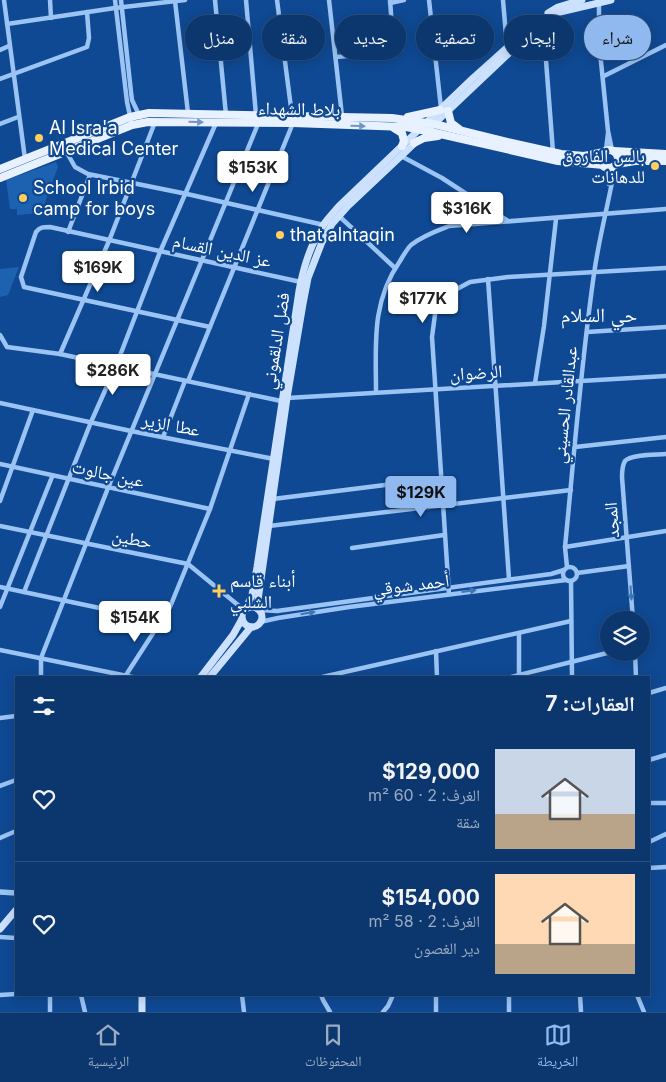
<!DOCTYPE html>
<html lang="ar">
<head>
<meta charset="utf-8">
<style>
  body { margin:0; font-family:Inter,"Noto Naskh Arabic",sans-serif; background:#143f73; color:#f1f3f6; direction:rtl; height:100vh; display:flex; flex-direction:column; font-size:19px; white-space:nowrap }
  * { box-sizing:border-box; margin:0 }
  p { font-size:16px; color:#9aacc2 }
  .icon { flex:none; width:28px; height:28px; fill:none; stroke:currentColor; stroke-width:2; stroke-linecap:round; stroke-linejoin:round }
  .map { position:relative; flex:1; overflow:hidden; direction:ltr }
  .side { position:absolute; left:15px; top:676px; width:635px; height:320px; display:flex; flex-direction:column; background:#0b376e; border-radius:0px; box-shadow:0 2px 12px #0003,0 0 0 1px #2b5181; direction:rtl }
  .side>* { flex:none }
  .guide { position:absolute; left:15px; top:15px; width:636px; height:45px; direction:rtl; display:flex; gap:10px }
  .tools { position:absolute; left:600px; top:611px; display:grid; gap:10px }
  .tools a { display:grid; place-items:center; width:50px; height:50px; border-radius:50%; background:#0b376e; box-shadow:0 2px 12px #0003,0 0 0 1px #2b5181; font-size:25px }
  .price { position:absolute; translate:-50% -42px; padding:0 11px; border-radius:5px; background:#fff; color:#222; font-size:16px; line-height:32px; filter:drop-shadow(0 1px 2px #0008) }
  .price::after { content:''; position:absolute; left:50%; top:30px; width:15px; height:11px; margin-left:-8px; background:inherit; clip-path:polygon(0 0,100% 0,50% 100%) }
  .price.selected { background:#90b9f0; color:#111 }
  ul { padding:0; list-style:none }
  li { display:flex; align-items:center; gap:15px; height:125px; padding:0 15px }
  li+li { border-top:1px solid #2b5181 }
  li span { display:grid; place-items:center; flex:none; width:140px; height:100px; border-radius:0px; color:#555 }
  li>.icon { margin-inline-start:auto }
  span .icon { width:60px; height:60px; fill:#fffc; stroke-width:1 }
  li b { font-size:21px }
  h2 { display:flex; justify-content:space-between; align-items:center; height:60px; padding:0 15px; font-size:21px }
  .chip { padding:0 18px; border-radius:22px; background:#0b376e; box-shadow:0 2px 12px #0003,0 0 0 1px #2b5181; font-size:18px; line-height:45px }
  .chip.selected { background:#90b9f0; color:#111 }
  .tabs { display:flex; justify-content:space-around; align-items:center; height:70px; border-top:1px solid #2b5181; background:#0b376e; font-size:14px; color:#9aacc2 }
  .tabs a { display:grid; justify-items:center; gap:2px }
  .tabs .selected { color:#90b9f0 }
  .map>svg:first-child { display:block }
  .green { fill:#1d61b1 }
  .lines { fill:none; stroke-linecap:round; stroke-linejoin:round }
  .minor { stroke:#9bc4f4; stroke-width:4.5 }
  .tertiary { stroke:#9bc4f4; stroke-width:5.5 }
  .secondary { stroke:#cbe1fd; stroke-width:7 }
  .primary { stroke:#e8f1ff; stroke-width:8 }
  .oneway { fill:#7195c4 }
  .oneway2 { fill:#4074b5 }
  .poi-dot { fill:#ffcf5e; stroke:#0f4993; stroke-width:2 }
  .labels { text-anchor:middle; stroke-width:4.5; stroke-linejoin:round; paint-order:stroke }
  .street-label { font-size:18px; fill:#fff; stroke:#0f4993 }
  .poi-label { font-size:18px; fill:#fff; stroke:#0f4993; text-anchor:start }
  .quarter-label { font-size:20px; fill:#fff; stroke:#0f4993 }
</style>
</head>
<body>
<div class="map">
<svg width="666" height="1012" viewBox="0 0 666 1012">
  <rect width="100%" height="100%" fill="#0f4993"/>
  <g class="green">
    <polygon points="56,162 58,167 41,213 17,215 17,209 10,209 6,180"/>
    <polygon points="19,267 8,295 0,297 0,269"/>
  </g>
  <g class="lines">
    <g class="minor">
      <polyline points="4,0 25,159"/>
      <polyline points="50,0 51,18"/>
      <polyline points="115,0 127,102 132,125"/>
      <polyline points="121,0 131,92 132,100 140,117"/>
      <polyline points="215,0 226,115"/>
      <polyline points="246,0 256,115"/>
      <polyline points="329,0 342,116"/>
      <polyline points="429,0 441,108"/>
      <polyline points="503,0 507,47"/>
      <polyline points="175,1 188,113"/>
      <polyline points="599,1 599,42 608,131 612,150"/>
      <polyline points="390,3 404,0"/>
      <polyline points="543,21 553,152"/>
      <polyline points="7,24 115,8 185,0"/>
      <polyline points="0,50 9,46"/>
      <polyline points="336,57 383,53 391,49 393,40 390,0"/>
      <polyline points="604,76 666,45"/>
      <polyline points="0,79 87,47 89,38 87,12"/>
      <polyline points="0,124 18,117"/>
      <polyline points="606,150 608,133"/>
      <polyline points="66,151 75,167 88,174 187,194 324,225"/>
      <polyline points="401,156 442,178 508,221"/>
      <polyline points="606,167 609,184"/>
      <polyline points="339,216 395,268"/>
      <polyline points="68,232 90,175"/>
      <polyline points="488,279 509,579"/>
      <path d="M210,327L24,287L21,277L36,232C40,227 43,227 50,227L301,282"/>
      <polyline points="587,332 666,327"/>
      <polyline points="0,335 7,347 60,354 281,401"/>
      <polyline points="60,354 109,241 155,122"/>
      <polyline points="188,381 293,123 277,0"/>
      <polyline points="535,383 544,326 556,219"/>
      <path d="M376,392C376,344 371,303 400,261C403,256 407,249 411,245C422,236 436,231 449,226L666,209"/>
      <polyline points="287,398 666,376"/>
      <polyline points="0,403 131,431 274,459"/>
      <polyline points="163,437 185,381"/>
      <polyline points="575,447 666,437"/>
      <polyline points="0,464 210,509"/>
      <polyline points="273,499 441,478"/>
      <polyline points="0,501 33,410"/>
      <polyline points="0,526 188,564 244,610"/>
      <polyline points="269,526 571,490"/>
      <polyline points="565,547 666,531"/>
      <polyline points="352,548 444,535"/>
      <circle cx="570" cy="574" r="7"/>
      <path d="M567,567L565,547C574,456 581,364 594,274C599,237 609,202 615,166"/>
      <polyline points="577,573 629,566"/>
      <polyline points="571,581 572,678"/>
      <polyline points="0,587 161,621"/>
      <polyline points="24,592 91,422 116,366 160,252 216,123"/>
      <polyline points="449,594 432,337 436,307 442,297 470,282 508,277 666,268"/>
      <polyline points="0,607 52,477"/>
      <polyline points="260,610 277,611 551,574 564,570"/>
      <path d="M633,620L622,477C622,472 622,466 625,461C631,454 657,455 666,454"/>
      <polyline points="260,622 278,618 349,607 566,580"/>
      <polyline points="519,633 519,676"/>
      <polyline points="0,650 137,678"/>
      <polyline points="436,651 437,678"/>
      <polyline points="635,652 636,678"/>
      <polyline points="126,675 170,607 210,509 249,394"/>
      <polyline points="41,678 41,658 108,488 258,124"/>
      <polyline points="318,678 571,621"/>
      <polyline points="507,678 611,652"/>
      <polyline points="649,693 666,688"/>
      <polyline points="0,718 16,716"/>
      <polyline points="649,760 666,755"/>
      <polyline points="0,786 16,780"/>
      <polyline points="649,803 666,803"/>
      <polyline points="0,838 16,831"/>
      <polyline points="649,842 666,834"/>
      <polyline points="649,868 666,867"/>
      <polyline points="0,937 16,938"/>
      <polyline points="0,995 16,994"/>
      <polyline points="50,995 50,1012"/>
      <polyline points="81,995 85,1012"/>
      <polyline points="242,995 244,1012"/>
      <polyline points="321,995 323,1000 330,1012"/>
      <polyline points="580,995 581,1012"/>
      <polyline points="637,995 644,1012"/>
      <polyline points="383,1012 388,1006 393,995"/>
      <polyline points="436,1012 436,995"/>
      <polyline points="509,1012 509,995"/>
    </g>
    <polyline class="tertiary" points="0,892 16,893"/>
    <g class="secondary">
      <polyline points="548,13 558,7 582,0"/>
      <polyline points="432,126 543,21 560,12 611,0"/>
      <circle cx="252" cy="617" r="10"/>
      <path d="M246,608L252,595L257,567L299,291C303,269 311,243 324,224C328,218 334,212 339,206L473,78L539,19"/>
      <polyline points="258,609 258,600 287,398 303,304 308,278 322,242 332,224 348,206 417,141"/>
      <polyline points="200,678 233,635 242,619"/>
      <polyline points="209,678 251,627"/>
      <polyline points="0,929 16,910"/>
      <polyline points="142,995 142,1012"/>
    </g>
    <g class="primary">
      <polyline points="448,111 451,123 459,129"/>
      <polyline points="408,117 440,110"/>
      <polyline points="394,128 402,133 404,141 402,146"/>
      <polyline points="414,143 424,138 438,136"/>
      <circle cx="609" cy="159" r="9"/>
      <polyline points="614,151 666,154"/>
      <polyline points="617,164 635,161 666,161"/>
      <polyline points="0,169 130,117 149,113 392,118 434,124 507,142 561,154 584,156 604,152"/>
      <polyline points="0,178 132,125 148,122 293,123 406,127 427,131 558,161 604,165"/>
    </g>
  </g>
  <defs><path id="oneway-solid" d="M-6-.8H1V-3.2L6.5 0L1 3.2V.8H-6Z" transform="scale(1.25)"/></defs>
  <g class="oneway">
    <use href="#oneway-solid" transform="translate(196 122) rotate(1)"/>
    <use href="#oneway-solid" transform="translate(358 126) rotate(2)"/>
  </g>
  <g class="oneway2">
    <use href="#oneway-solid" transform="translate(469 591) rotate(-7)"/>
    <use href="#oneway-solid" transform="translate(631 593) rotate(86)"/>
    <use href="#oneway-solid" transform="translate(308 613) rotate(-9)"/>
  </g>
  <g class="poi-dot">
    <circle cx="39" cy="138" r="5"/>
    <circle cx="655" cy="166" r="5"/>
    <circle cx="23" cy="198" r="5"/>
    <circle cx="280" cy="235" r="5"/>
    <path d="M216.5 583.5h5v5h5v5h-5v5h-5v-5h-5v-5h5z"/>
  </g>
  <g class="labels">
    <g class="street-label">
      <text transform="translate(299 109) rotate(1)" y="6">بلاط الشهداء</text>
      <text transform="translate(222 251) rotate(12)" y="6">عز الدين القسام</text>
      <text transform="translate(276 341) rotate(-81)" y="6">فضل الدلقموني</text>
      <text transform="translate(476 373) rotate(-4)" y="6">الرضوان</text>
      <text transform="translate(565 405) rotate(-84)" y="6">عبدالقادر الحسيني</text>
      <text transform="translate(171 425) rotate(11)" y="6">عطا الزير</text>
      <text transform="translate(108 474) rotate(12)" y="6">عين جالوت</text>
      <text transform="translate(612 520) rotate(-94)" y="6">المجد</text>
      <text transform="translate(132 539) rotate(11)" y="6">حطين</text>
      <text transform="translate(411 585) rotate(-7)" y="6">أحمد شوقي</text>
    </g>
    <g class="poi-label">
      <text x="49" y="134">Al Isra'a<tspan x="49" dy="21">Medical Center</tspan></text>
      <text x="645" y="162" text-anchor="end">بالس الفاروق<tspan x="645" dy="21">للدهانات</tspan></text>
      <text x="33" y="194">School Irbid<tspan x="33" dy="21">camp for boys</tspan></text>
      <text x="290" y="241">that alntaqin</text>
      <text x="230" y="587">أبناء قاسم<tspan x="230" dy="21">الشلبي</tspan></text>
    </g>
    <g class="quarter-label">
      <text x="599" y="322">حي السلام</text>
    </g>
  </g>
</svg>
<div class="tools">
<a><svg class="icon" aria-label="layers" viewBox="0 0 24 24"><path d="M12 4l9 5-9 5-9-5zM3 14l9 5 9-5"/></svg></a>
</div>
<b class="price" style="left:253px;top:193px">$153K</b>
<b class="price" style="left:467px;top:234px">$316K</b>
<b class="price" style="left:98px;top:293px">$169K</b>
<b class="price" style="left:423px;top:324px">$177K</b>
<b class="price" style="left:113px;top:396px">$286K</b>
<b class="price selected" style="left:421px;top:518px">$129K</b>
<b class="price" style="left:135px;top:643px">$154K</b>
<div class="guide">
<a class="chip selected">شراء</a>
<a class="chip">إيجار</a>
<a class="chip">تصفية</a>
<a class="chip">جديد</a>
<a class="chip">شقة</a>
<a class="chip">منزل</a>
</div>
<section class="side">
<h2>العقارات: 7<svg class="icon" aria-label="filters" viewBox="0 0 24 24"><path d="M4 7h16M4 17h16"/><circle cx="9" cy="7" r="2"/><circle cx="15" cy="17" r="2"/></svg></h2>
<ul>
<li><span style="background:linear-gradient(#c9d6e8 65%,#b9a48a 0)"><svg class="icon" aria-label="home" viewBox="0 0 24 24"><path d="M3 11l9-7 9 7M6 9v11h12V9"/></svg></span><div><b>$129,000</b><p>الغرف: 2 · 60 m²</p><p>شقة</p></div><svg class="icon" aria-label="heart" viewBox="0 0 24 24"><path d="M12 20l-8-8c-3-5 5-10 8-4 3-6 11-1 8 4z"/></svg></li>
<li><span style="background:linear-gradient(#ffd9b3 70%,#b9a48a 0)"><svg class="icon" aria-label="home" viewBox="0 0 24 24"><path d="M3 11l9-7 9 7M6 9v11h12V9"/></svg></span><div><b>$154,000</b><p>الغرف: 2 · 58 m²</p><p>دير الغصون</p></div><svg class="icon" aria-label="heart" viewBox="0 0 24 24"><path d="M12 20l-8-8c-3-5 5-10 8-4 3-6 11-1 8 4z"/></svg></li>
</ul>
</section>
</div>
<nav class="tabs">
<a class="selected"><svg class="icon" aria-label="map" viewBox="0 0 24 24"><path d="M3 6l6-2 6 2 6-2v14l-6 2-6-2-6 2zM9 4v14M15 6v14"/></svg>الخريطة</a>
<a><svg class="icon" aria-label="saved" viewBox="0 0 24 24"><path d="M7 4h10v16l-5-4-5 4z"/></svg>المحفوظات</a>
<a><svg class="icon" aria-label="home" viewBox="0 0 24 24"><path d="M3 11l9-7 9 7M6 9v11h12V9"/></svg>الرئيسية</a>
</nav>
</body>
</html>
